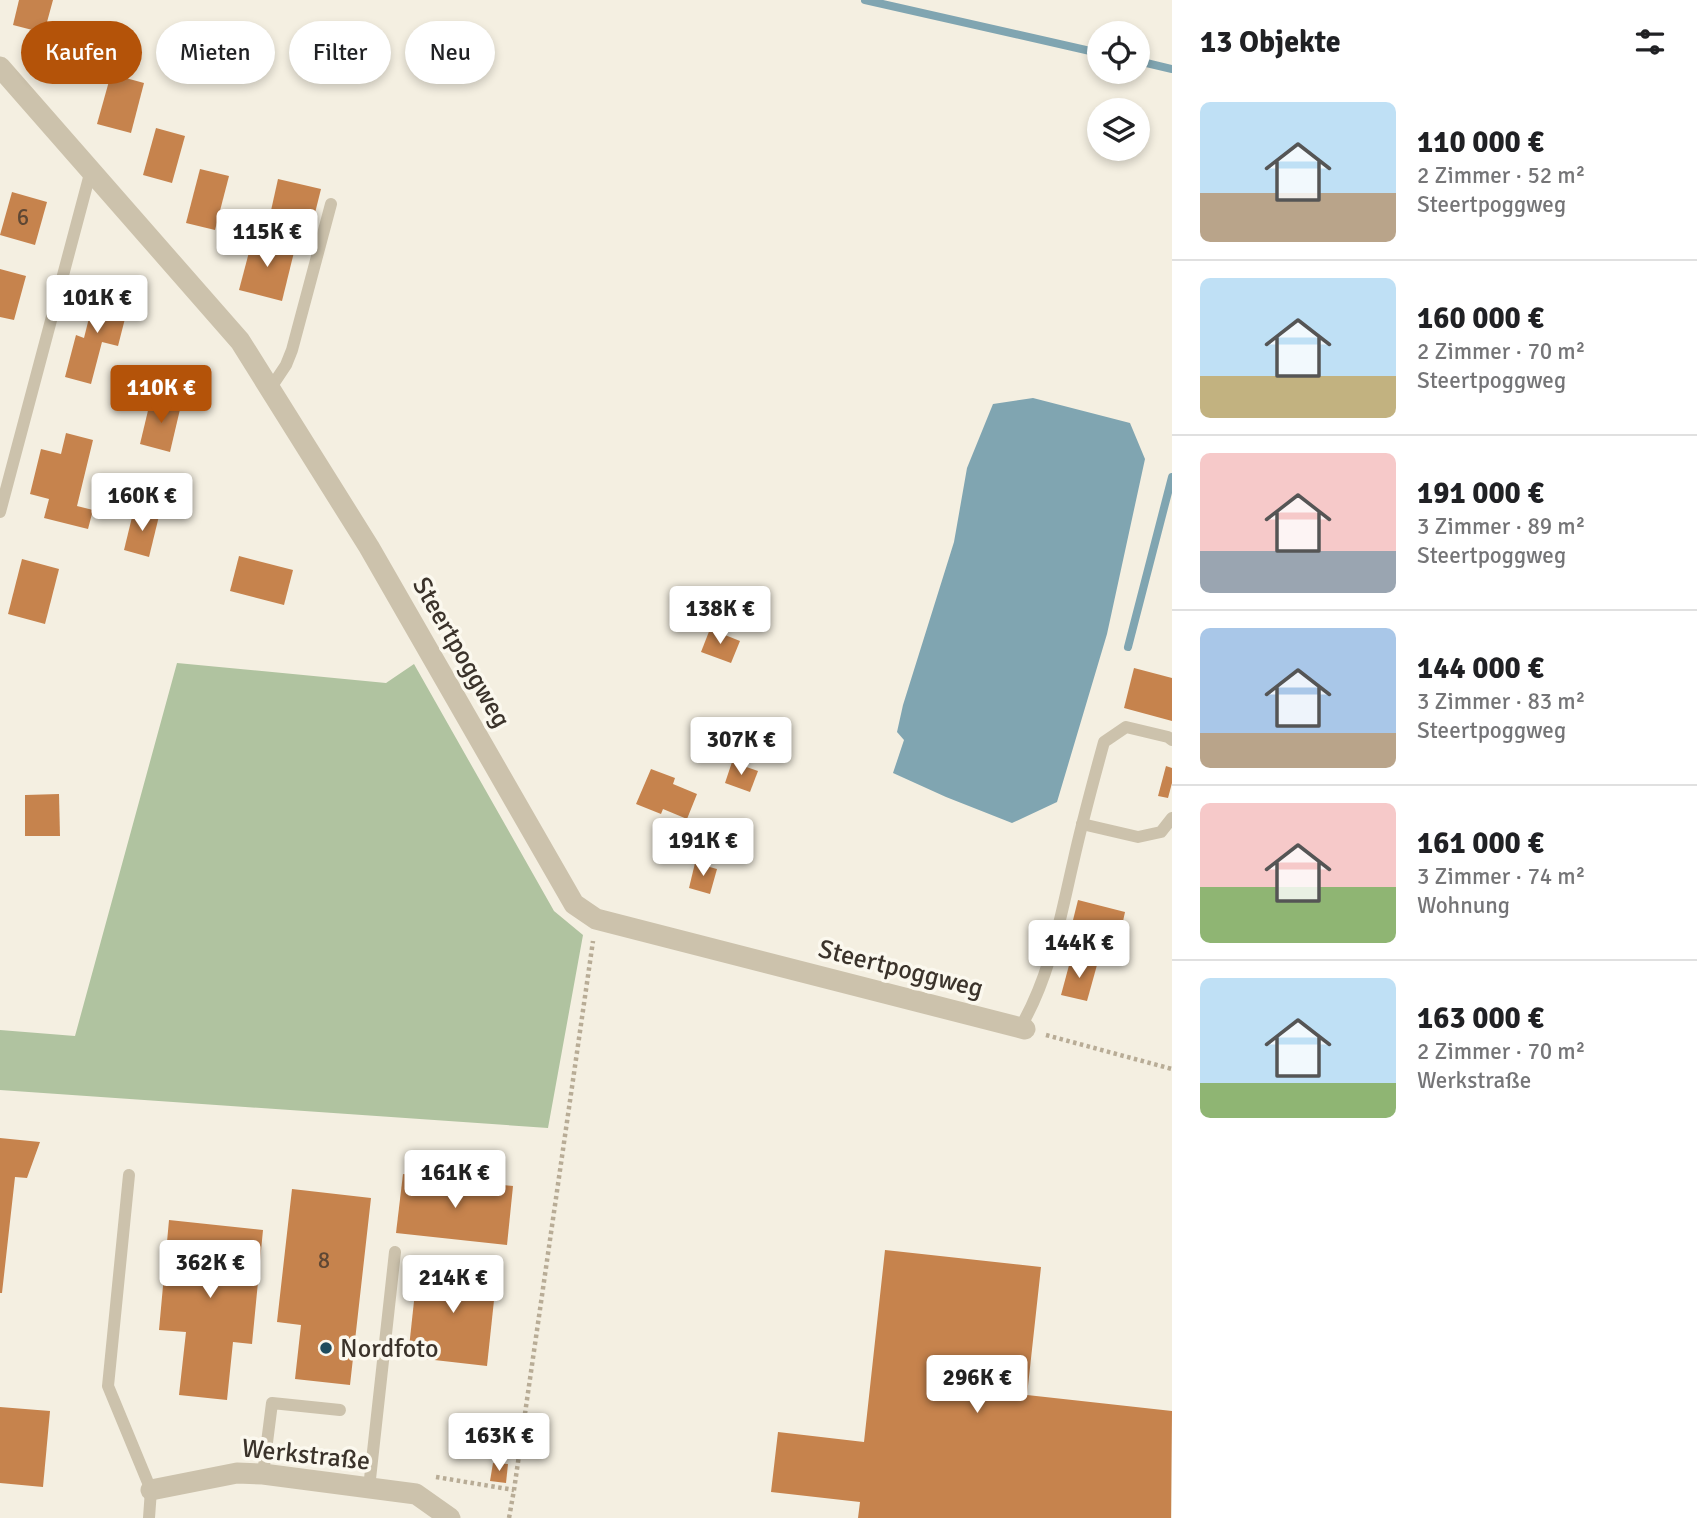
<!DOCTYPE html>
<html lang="de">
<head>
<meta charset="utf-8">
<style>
  body { margin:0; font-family:Signika,sans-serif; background:#f6f6f6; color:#202124; height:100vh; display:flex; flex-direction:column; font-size:26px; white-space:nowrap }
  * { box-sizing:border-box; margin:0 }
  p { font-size:23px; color:#757577 }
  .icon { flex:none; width:38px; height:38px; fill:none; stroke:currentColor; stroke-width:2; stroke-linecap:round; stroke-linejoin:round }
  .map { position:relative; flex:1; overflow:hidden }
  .sheet { display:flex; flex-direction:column; background:#fff; width:525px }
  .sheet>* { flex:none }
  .guide { position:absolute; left:21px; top:21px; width:665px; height:63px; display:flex; gap:14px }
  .buttons { position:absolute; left:1087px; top:21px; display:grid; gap:14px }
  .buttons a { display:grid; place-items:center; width:63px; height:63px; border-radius:50%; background:#fff; box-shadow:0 4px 10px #0003; font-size:35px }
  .price { position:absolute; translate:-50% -60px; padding:0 16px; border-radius:7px; background:#fff; color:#222; font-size:23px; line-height:46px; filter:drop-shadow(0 2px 4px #0008) }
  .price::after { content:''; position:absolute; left:50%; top:42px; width:21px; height:16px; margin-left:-10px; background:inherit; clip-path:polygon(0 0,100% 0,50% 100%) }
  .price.on { background:#b45309; color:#fff }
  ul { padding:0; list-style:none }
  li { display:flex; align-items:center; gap:21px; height:175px; padding:0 28px }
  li+li { border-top:2px solid #e0e0e0 }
  li span { display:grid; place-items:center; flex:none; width:196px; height:140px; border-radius:10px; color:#555 }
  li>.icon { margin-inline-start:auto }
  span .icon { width:84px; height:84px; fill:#fffc; stroke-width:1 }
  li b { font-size:30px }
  h2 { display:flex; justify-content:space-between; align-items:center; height:84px; padding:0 28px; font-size:30px }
  .chip { padding:0 24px; border-radius:32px; background:#fff; box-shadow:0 4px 10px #0003; font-size:24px; line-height:63px }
  .chip.on { background:#b45309; color:#fff }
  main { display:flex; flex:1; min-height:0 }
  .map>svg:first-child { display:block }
  .green { fill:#b0c3a0 }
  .water { fill:#80a5b1 }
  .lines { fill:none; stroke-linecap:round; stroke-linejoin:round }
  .stream { stroke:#80a5b1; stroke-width:8 }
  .building { fill:#c6834d }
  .path { stroke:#b8ac96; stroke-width:4.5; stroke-dasharray:3.5 3.5; stroke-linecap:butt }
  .lane { stroke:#ccc2ac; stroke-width:12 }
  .street { stroke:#ccc2ac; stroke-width:21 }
  .poi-dot { fill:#204c5d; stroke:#fbf8ee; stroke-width:2.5 }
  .labels { text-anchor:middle; stroke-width:7; stroke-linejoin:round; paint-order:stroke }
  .number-label { font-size:23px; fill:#5e4734 }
  .street-label { font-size:26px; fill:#3b332b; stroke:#fbf8ee }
  .poi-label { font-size:26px; fill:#3b332b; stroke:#fbf8ee; text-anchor:start }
</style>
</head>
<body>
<main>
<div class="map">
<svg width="1172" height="1518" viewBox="0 0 1172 1518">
  <rect width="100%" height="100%" fill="#f4efe1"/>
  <polygon class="green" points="177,663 386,683 414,664 554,911 583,935 548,1128 0,1090 0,1030 75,1036"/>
  <polygon class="water" points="1033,398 1130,423 1145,459 1107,634 1057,802 1012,823 946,797 893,773 904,740 897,732 903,705 954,542 967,468 993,404"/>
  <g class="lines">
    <g class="stream">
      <polyline points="865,0 1099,53"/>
      <polyline points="1138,61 1172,69"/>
      <polyline points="1128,647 1172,477"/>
    </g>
  </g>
  <g class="building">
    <polygon points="19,0 53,0 44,33 13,25"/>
    <polygon points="66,35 93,42 83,82 56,76"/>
    <polygon points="111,74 144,83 131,133 97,124"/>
    <polygon points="156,128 185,136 172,183 143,175"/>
    <polygon points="200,169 229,176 215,230 186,223"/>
    <polygon points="278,179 321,189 312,225 270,215"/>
    <polygon points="12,192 47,202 35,245 0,235"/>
    <polygon points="253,237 295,248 282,301 239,290"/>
    <polygon points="0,269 26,276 14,320 0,317"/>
    <polygon points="96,290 130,299 118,346 102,342 91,384 65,377 76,335 84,338"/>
    <polygon points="151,398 181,405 170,452 140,444"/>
    <polygon points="66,433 93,440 77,506 93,510 88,529 44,518 49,499 30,494 41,449 61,454"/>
    <polygon points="134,509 159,516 149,557 124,550"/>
    <polygon points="239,556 293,570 284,605 230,591"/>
    <polygon points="22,559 59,569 45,624 8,614"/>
    <polygon points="710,629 740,641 731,663 701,652"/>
    <polygon points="1134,668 1172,678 1172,721 1124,708"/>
    <polygon points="732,762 758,771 750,792 725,783"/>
    <polygon points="1166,766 1172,768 1172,783 1168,798 1158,796"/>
    <polygon points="651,769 675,778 673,784 697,794 687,819 663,809 661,814 636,804"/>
    <polygon points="59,794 60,836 25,836 25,795"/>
    <polygon points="695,863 717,869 710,894 689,888"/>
    <polygon points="1078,900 1125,912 1119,940 1071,928"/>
    <polygon points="1071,958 1097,965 1087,1001 1061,995"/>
    <polygon points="0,1138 40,1142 27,1178 15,1177 2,1293 0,1293"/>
    <polygon points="403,1174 513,1186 507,1245 396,1233"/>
    <polygon points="292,1189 371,1198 350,1385 295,1379 301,1325 277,1322"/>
    <polygon points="169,1220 263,1230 252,1344 233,1342 227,1400 179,1395 186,1332 159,1330"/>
    <polygon points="885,1250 1041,1267 1027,1395 1172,1411 1171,1518 858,1518 860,1502 771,1492 778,1432 864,1442"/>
    <polygon points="418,1264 497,1272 487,1366 408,1357"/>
    <polygon points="0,1407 50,1411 43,1487 0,1483"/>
    <polygon points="493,1463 508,1464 506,1483 490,1481"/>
  </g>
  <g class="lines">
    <g class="path">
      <polyline points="1046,1035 1172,1069"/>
      <polyline points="436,1477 514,1490"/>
      <polyline points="509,1518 514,1490 593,941"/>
    </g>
    <g class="lane">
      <polyline points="270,389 286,365 292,350 331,204"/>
      <polyline points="0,512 91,170"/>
      <polyline points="1082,824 1138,837 1161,832 1172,818"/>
      <path d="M1020,1028C1050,977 1060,919 1073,863C1082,822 1093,782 1104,742L1126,727L1168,737L1172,740"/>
      <polyline points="129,1175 108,1386 151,1490 149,1518"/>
      <polyline points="263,1474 272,1403 340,1410"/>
      <polyline points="369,1488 395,1252"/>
    </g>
    <g class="street">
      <polyline points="0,67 240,341 369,547 574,904 596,919 1025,1029"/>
      <polyline points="151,1490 237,1473 263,1474 416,1494 450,1518"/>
    </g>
  </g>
  <circle class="poi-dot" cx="326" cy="1348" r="7"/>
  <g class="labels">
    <g class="number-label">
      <text x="23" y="225">6</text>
      <text x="324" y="1268">8</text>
    </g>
    <g class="street-label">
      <text transform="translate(462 652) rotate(60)" y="9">Steertpoggweg</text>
      <text transform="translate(901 968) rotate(14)" y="9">Steertpoggweg</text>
      <text transform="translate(306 1454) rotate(6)" y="9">Werkstraße</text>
    </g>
    <g class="poi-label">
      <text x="340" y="1357">Nordfoto</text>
    </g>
  </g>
</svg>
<div class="buttons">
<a><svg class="icon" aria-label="locate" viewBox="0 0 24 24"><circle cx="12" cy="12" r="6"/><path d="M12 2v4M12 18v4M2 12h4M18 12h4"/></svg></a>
<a><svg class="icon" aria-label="layers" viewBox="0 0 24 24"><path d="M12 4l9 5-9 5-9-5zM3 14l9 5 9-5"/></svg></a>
</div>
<b class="price" style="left:267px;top:269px">115K €</b>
<b class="price" style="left:97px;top:335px">101K €</b>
<b class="price on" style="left:161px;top:425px">110K €</b>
<b class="price" style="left:142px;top:533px">160K €</b>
<b class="price" style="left:720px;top:646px">138K €</b>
<b class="price" style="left:741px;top:777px">307K €</b>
<b class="price" style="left:703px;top:878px">191K €</b>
<b class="price" style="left:1079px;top:980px">144K €</b>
<b class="price" style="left:455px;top:1210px">161K €</b>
<b class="price" style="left:210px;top:1300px">362K €</b>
<b class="price" style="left:453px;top:1315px">214K €</b>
<b class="price" style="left:977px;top:1415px">296K €</b>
<b class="price" style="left:499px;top:1473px">163K €</b>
<div class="guide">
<a class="chip on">Kaufen</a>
<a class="chip">Mieten</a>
<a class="chip">Filter</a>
<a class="chip">Neu</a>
</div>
</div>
<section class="sheet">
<h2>13 Objekte<svg class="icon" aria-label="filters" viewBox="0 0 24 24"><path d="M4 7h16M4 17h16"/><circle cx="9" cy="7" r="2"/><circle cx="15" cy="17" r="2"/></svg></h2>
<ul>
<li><span style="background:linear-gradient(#bfe0f5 65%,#b9a48a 0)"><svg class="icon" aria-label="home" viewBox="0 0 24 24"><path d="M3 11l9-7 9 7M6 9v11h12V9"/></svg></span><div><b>110 000 €</b><p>2 Zimmer · 52 m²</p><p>Steertpoggweg</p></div></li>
<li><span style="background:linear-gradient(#bfe0f5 70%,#c2b280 0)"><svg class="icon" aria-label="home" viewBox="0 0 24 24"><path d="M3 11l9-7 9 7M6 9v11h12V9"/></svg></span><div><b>160 000 €</b><p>2 Zimmer · 70 m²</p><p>Steertpoggweg</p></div></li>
<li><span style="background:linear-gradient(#f6c9c9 70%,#9aa5b1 0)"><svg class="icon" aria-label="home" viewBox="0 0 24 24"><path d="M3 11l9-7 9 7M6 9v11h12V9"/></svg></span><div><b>191 000 €</b><p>3 Zimmer · 89 m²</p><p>Steertpoggweg</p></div></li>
<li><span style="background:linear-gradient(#a9c7e8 75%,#b9a48a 0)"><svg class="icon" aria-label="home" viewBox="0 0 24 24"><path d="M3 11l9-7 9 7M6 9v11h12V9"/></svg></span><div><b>144 000 €</b><p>3 Zimmer · 83 m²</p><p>Steertpoggweg</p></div></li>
<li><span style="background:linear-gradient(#f6c9c9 60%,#8fb573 0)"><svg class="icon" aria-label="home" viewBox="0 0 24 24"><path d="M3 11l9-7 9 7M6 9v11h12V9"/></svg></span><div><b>161 000 €</b><p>3 Zimmer · 74 m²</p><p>Wohnung</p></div></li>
<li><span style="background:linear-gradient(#bfe0f5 75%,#8fb573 0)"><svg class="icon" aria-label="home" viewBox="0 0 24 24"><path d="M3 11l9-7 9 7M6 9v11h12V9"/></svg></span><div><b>163 000 €</b><p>2 Zimmer · 70 m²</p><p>Werkstraße</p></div></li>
</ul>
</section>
</main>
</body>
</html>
